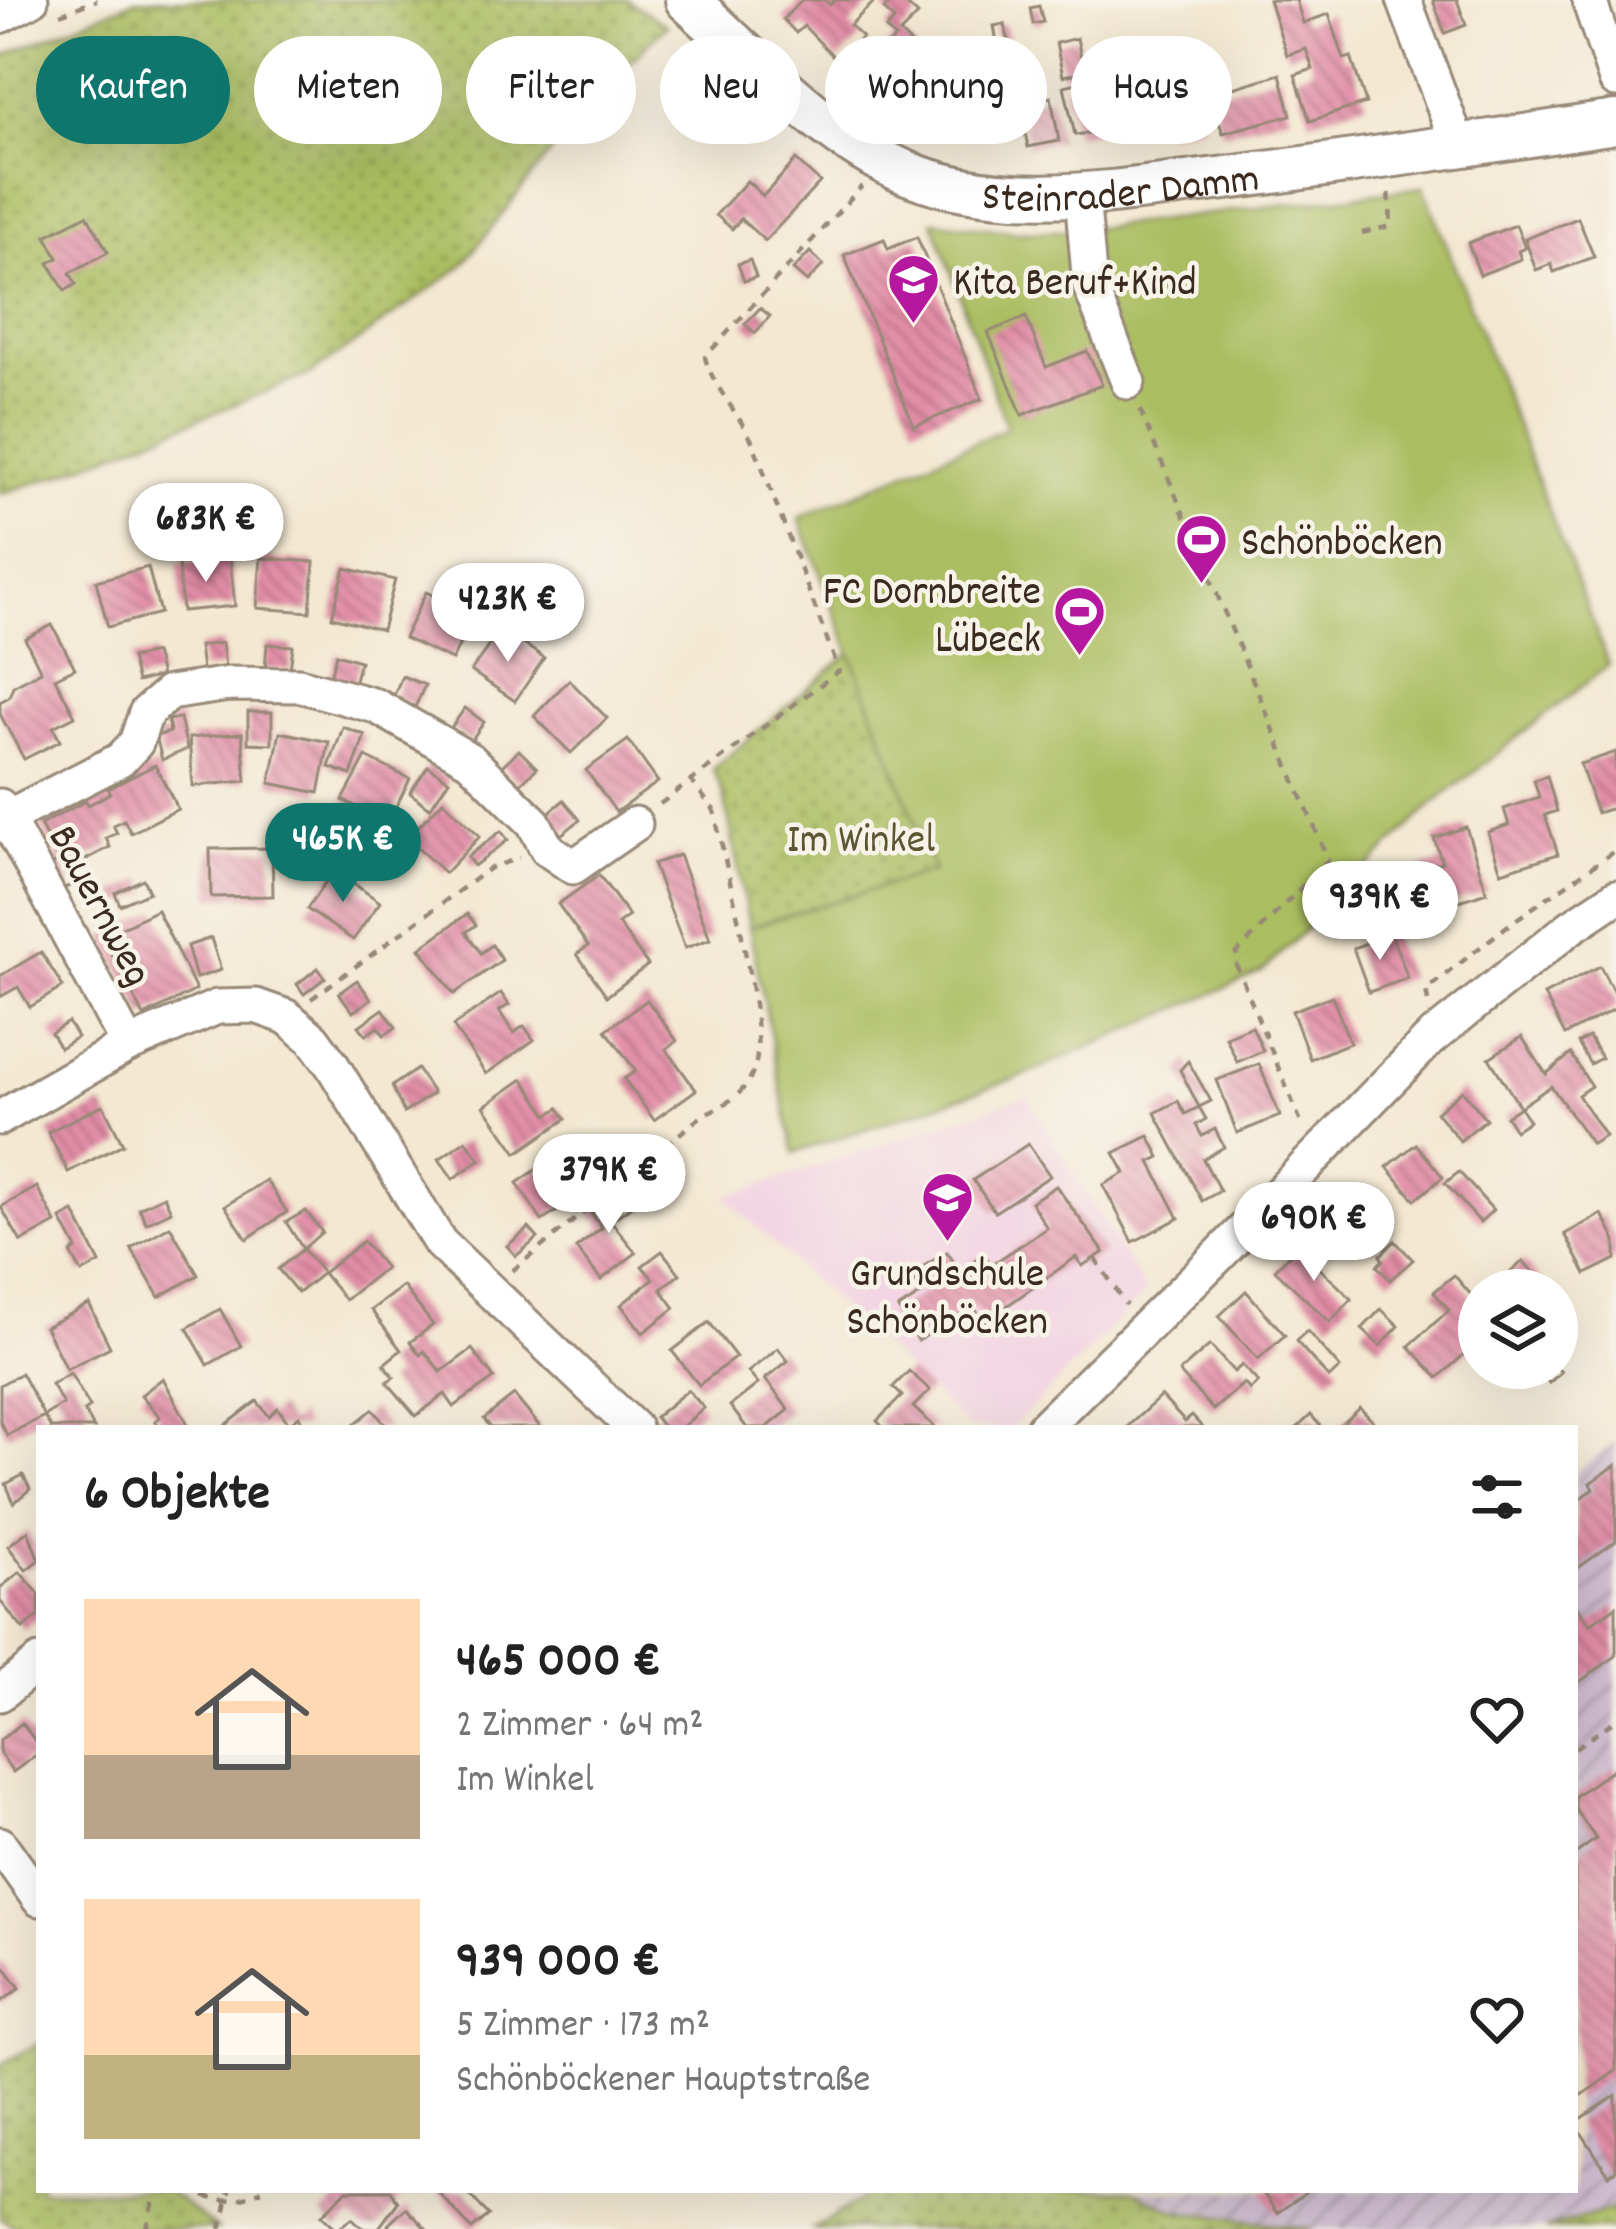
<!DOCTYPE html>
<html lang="de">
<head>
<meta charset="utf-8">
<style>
  body { margin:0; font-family:Dekko,sans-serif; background:#f2f2f2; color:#222; height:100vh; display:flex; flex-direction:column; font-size:45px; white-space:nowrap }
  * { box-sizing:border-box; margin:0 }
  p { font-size:39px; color:#767676 }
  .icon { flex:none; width:66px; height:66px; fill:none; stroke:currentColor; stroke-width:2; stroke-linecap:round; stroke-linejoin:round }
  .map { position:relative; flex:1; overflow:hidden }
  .sheet { position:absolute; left:36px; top:1425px; width:1542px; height:768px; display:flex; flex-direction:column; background:#fff; border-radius:0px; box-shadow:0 12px 48px #0002 }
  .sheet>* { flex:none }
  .guide { position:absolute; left:36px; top:36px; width:1545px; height:108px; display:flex; gap:24px }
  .buttons { position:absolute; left:1458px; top:1269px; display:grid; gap:24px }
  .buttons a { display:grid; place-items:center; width:120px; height:120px; border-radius:50%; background:#fff; box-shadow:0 12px 48px #0002; font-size:60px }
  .price { position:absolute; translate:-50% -102px; padding:0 27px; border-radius:42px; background:#fff; color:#222; font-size:39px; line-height:78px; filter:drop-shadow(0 3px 6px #0008) }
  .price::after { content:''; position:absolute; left:50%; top:72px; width:36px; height:27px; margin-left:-18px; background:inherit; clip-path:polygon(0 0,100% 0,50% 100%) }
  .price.selected { background:#0f766e; color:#fff }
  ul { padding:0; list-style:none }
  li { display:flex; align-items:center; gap:36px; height:300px; padding:0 48px }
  li span { display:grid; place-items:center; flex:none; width:336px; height:240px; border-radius:0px; color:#555 }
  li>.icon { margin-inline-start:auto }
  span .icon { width:144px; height:144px; fill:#fffc; stroke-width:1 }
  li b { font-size:51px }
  h2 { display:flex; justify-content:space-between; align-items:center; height:144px; padding:0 48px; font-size:51px }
  .pill { padding:0 42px; border-radius:54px; background:#fff; box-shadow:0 12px 48px #0002; font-size:42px; line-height:108px }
  .pill.selected { background:#0f766e; color:#fff }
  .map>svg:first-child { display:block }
  .built { fill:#f2cfe2 }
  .industrial { fill:url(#industrial-furrows) }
  .green { fill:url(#green-dots); stroke:#727440; stroke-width:3 }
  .pitch { fill:#aabd61; stroke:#727440; stroke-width:3 }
  .building { fill:url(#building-back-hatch) }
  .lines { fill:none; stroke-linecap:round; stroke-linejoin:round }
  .minor-casing { stroke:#978978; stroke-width:39 }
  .major-casing { stroke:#978978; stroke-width:48 }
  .path { stroke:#978978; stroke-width:4.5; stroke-dasharray:9 9; stroke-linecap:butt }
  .minor { stroke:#fff; stroke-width:33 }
  .major { stroke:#fff; stroke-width:42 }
  .labels { text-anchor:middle; stroke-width:9; stroke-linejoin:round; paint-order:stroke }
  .street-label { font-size:42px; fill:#3b2a1e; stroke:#f7f3e8 }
  .poi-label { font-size:42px; fill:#3b2a1e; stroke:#f7f3e8; text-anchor:start }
  .park-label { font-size:42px; fill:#5c5632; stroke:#f7f3e8 }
</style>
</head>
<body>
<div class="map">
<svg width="1616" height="2229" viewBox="0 0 1616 2229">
  <defs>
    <pattern id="industrial-furrows" width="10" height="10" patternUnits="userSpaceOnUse" patternTransform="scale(3)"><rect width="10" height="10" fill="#cfbdd0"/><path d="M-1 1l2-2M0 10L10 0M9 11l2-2" fill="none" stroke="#a99aa8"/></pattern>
    <pattern id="green-dots" width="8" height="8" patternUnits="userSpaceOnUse" patternTransform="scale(3)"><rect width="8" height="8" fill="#aabd61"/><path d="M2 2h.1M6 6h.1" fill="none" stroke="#8c9a4f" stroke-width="1.8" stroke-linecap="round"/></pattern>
    <pattern id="building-back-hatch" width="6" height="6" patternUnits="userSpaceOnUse" patternTransform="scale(3)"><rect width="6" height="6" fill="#e28da7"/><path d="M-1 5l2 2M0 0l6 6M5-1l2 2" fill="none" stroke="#b87387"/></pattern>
  </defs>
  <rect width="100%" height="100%" fill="#f7f3e8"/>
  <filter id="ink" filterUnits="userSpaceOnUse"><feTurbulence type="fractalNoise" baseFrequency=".00833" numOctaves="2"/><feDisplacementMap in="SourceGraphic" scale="24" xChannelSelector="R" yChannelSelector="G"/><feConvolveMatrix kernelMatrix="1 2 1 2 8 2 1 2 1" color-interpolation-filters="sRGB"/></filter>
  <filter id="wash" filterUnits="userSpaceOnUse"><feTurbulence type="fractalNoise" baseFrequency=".004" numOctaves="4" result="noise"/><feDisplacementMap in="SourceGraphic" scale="48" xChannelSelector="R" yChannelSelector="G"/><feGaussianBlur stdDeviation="2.7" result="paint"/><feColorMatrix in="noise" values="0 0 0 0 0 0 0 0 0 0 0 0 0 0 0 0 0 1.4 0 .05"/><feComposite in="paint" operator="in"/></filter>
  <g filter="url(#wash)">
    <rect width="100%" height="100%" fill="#f3e8d1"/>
    <polygon class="built" points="1027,1096 1146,1292 1012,1428 969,1428 725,1197"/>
    <polygon class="industrial" points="1616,1442 1616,2206 1545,2229 1312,2229 1177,2211 1132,2190 1575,2190 1575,1472"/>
    <g class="green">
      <polygon points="135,0 627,0 667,25 588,104 461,267 313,373 62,474 0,494 0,57"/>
      <polygon points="851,652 935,871 749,927 724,795 713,769"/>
      <polygon points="39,2043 39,2190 165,2190 217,2229 18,2229 0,2218 0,2065"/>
      <polygon points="876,2190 1132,2190 1177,2211 1312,2229 813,2229"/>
      <polygon points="1616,2206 1616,2229 1545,2229 1609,2210"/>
    </g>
    <polygon class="pitch" points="1424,187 1609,665 1433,804 1262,972 1023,1076 794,1153 749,927 934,871 799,518 1007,428 933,221 1016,232 1073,231"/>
    <g id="blocks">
      <g class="building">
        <polygon points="802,0 825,0 830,5 835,0 876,0 850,25 862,37 838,61 804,26 796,33 783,19"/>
        <polygon points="893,0 915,0 908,6 918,15 900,33 930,63 888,104 859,74 895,38 886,29 894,20 884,9"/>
        <polygon points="1269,0 1296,0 1303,23 1329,14 1344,59 1351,57 1366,103 1310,121 1295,75 1313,69 1306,49 1287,55"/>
        <polygon points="1433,0 1457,0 1466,25 1445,33"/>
        <polygon points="1039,6 1043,22 1033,24 1030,8"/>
        <polygon points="1005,24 1012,64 1001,66 1013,131 984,136 978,100 957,104 950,63 999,54 994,26"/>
        <polygon points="1077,38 1084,72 1063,76 1056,43"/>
        <polygon points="1139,38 1158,128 1126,132 1117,97 1126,95 1123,85 1111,88 1106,68 1126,62 1129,76 1136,74 1128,41"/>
        <polygon points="1185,60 1190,80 1163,87 1158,67"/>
        <polygon points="1280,74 1291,115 1223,133 1209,95"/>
        <polygon points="1098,78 1110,130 1075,135 1064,86"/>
        <polygon points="1194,90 1202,124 1167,133 1158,99"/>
        <polygon points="1051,97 1059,141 1028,147 1019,103"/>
        <polygon points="796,160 820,182 765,241 741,219 732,229 716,215 747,181 763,196"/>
        <polygon points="87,215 108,252 70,273 76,284 65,291 49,263 58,258 46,236"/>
        <polygon points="1578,218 1594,257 1554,272 1551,264 1536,270 1525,239"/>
        <polygon points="1516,225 1525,248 1518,251 1521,259 1480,275 1468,243"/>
        <polygon points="917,237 982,399 914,426 844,255 884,239 888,249"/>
        <polygon points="810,252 823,265 807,282 793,270"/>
        <polygon points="750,260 756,277 744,281 738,264"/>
        <polygon points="760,308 770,316 755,333 745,324"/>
        <polygon points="1026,317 1046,367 1087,351 1102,385 1022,415 988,332"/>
        <polygon points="230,558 235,606 182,611 178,563"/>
        <polygon points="261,558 314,562 310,612 257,608"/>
        <polygon points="148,567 160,613 108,627 96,581"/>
        <polygon points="345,568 395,580 382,630 332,617"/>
        <polygon points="426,592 474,614 452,660 404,638"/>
        <polygon points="52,625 75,668 55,678 75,716 53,727 60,741 24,759 0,714 0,702 9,697 13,686 41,671 25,639"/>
        <polygon points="501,628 544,658 515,701 471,671"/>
        <polygon points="222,643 225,667 202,670 199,646"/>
        <polygon points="267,644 293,646 290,670 265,669"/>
        <polygon points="155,653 161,676 137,682 131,658"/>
        <polygon points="336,654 360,661 354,684 330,677"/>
        <polygon points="402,676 425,685 415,707 393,698"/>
        <polygon points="569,680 607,718 571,753 534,716"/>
        <polygon points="465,708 484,722 470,742 451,728"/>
        <polygon points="248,712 272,712 272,744 248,743"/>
        <polygon points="180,718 187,749 162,760 156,736 170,732 168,720"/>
        <polygon points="343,727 365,735 351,775 329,767"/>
        <polygon points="280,732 329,742 319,793 270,783"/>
        <polygon points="242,733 246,781 193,786 189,738"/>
        <polygon points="628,740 658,782 616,812 586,770"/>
        <polygon points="519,750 537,768 520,784 502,766"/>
        <polygon points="1616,752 1616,807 1597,813 1580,764"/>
        <polygon points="366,757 410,779 388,823 343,800"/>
        <polygon points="155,765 178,809 131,833 124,820 113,825 117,833 106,838 110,847 64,871 72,885 62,889 50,866 59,861 40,825 86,801 88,805 98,800 110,793 108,789"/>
        <polygon points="428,766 449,780 430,808 410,793"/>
        <polygon points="1547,776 1557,811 1545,815 1558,854 1501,872 1488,832 1509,825 1504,809 1539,797 1534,780"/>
        <polygon points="564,800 580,820 561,835 545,816"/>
        <polygon points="443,801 480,836 445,873 407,838"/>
        <polygon points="1466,827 1487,892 1416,915 1403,874 1442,862 1434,838"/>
        <polygon points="501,831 508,840 474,866 467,857"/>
        <polygon points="272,848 273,896 211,897 210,849"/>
        <polygon points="679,855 710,939 685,948 653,864"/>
        <polygon points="334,870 380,902 353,940 307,909"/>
        <polygon points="599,875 629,916 618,924 648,965 607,996 577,954 588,946 558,904"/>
        <polygon points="143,879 149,892 120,905 115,893"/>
        <polygon points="157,910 196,990 144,1016 103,937"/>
        <polygon points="467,914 476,925 466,932 481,953 492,945 502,960 454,994 420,948"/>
        <polygon points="1391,934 1408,978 1369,992 1353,948"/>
        <polygon points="211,938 221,970 196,978 187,946"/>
        <polygon points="41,952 63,987 30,1007 18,987 0,997 0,976"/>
        <polygon points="1600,966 1616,997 1616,1008 1565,1035 1544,995"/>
        <polygon points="318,968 325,978 304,994 297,984"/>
        <polygon points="357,980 371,999 353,1012 339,993"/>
        <polygon points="501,993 509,1005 499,1011 514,1033 524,1026 534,1040 486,1074 453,1026"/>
        <polygon points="1332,996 1350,1043 1310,1059 1292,1011"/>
        <polygon points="647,1000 677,1041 666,1049 696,1090 654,1120 624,1079 636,1071 606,1030"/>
        <polygon points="383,1009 396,1027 384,1035 378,1027 366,1035 359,1026"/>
        <polygon points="68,1022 77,1037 60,1048 51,1033"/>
        <polygon points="1252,1026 1263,1051 1237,1062 1226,1037"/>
        <polygon points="1522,1037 1546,1074 1571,1054 1591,1086 1578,1095 1605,1136 1592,1144 1551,1086 1520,1107 1489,1058"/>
        <polygon points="1589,1037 1601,1058 1590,1064 1578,1043"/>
        <polygon points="1188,1061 1211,1101 1199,1107 1206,1119 1196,1125 1202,1136 1215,1129 1224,1147 1203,1159 1220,1191 1202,1201 1155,1113 1178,1101 1185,1114 1199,1107 1180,1070"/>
        <polygon points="1259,1064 1280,1116 1237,1133 1217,1080"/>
        <polygon points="417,1069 433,1093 404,1113 392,1086"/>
        <polygon points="523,1079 548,1115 559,1108 566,1119 517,1153 484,1106"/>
        <polygon points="1462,1090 1486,1119 1460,1141 1436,1112"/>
        <polygon points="103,1105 123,1144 68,1172 48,1132"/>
        <polygon points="1520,1107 1529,1121 1515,1130 1506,1116"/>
        <polygon points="1149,1136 1160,1157 1150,1162 1179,1218 1133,1242 1103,1185 1125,1173 1114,1153"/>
        <polygon points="466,1140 480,1160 453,1179 439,1159"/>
        <polygon points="1028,1144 1050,1176 995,1212 973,1180"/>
        <polygon points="1416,1144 1443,1177 1415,1200 1387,1167"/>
        <polygon points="555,1157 581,1195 542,1221 517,1183"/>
        <polygon points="1459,1172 1493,1210 1480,1222 1445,1183"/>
        <polygon points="266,1180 287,1212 247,1239 225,1206"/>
        <polygon points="629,1184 641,1199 611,1221 636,1253 601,1280 576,1248 602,1228 591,1213"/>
        <polygon points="1056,1186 1104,1252 1082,1266 1076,1257 984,1322 973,1306 918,1341 898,1309 984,1254 991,1265 1047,1228 1031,1202"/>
        <polygon points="37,1187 56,1223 21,1242 1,1207"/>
        <polygon points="1349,1190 1391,1231 1374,1249 1357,1233 1339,1250 1314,1226"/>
        <polygon points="164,1196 171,1211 146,1223 139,1208"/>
        <polygon points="306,1211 322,1232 303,1249 286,1222"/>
        <polygon points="74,1212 100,1263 82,1273 71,1253 77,1249 61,1219"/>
        <polygon points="1602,1214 1616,1241 1616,1259 1586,1274 1565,1234"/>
        <polygon points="170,1226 198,1275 159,1297 131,1248"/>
        <polygon points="529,1228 538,1238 516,1256 507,1246"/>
        <polygon points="363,1241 385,1268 345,1300 323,1273"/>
        <polygon points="1395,1241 1413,1260 1390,1280 1377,1266 1383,1260 1380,1256"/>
        <polygon points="1297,1247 1352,1299 1330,1322 1275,1270"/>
        <polygon points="303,1249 323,1273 298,1293 278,1269"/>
        <polygon points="662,1251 680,1274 661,1289 675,1308 643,1333 621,1305 653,1279 642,1266"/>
        <polygon points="947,1252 954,1262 917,1285 911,1274"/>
        <polygon points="1523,1261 1550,1290 1491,1290"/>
        <polygon points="1454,1275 1479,1304 1470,1310 1479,1320 1479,1359 1470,1349 1438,1378 1409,1346 1449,1310 1434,1292"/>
        <polygon points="403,1286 433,1325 410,1342 420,1355 424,1351 441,1372 472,1349 494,1378 454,1407 445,1394 416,1416 387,1382 394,1377 384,1364 401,1350 371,1310"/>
        <polygon points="1246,1291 1285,1335 1258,1359 1219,1316"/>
        <polygon points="89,1304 110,1347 66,1369 45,1327"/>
        <polygon points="220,1309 241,1346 208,1365 187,1328"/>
        <polygon points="1381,1309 1399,1326 1380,1346 1362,1329"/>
        <polygon points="709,1322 736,1357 699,1385 672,1351"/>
        <polygon points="1307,1331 1340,1368 1329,1378 1296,1341"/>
        <polygon points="1210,1345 1234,1372 1242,1365 1258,1382 1250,1390 1244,1383 1213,1410 1179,1372"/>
        <polygon points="778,1348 788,1361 765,1379 789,1410 766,1428 747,1428 730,1406 758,1384 748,1372"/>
        <polygon points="1537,1368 1557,1368 1561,1372 1549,1383"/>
        <polygon points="909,1371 930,1390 913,1407 936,1428 884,1428 877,1421 902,1396 893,1387"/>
        <polygon points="21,1373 44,1416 7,1435 0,1422 0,1385"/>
        <polygon points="70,1373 90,1407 84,1411 94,1428 51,1428 44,1416 63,1404 51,1384"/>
        <polygon points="163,1378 190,1428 161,1428 155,1421 160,1417 141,1395"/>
        <polygon points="688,1390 704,1408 681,1428 664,1428 655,1417"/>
        <polygon points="514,1395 541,1428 491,1428 484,1419"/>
        <polygon points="1161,1396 1185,1422 1192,1416 1203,1428 1130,1428 1128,1426"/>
        <polygon points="257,1401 269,1416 278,1408 289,1424 299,1416 305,1428 229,1428 226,1425"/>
        <polygon points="1360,1408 1379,1428 1338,1428"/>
        <polygon points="373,1409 388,1428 350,1428"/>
        <polygon points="1311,1415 1322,1428 1297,1428"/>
        <polygon points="1616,1465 1616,1541 1575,1570 1575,1502 1594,1489 1590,1483"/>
        <polygon points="23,1475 30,1489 14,1503 6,1484"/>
        <polygon points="28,1531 39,1560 26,1570 8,1546"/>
        <polygon points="20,1572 39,1594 39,1616 23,1629 0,1601 0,1588"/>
        <polygon points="1575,1603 1590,1624 1616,1606 1616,1656 1575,1685"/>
        <polygon points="22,1723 39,1746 39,1753 13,1772 0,1754 0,1740"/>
        <polygon points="1616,1767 1616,2071 1575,2100 1575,1854 1596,1839 1575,1809 1575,1796"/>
        <polygon points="0,1961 20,1988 0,2003"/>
        <polygon points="1616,2095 1616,2170 1609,2175 1575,2123"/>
        <polygon points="347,2190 391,2190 398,2202 378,2229 364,2229 352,2218 337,2229 322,2215"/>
        <polygon points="436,2190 465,2190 489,2215 472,2229"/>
        <polygon points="1261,2190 1310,2190 1277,2213"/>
        <polygon points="406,2208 426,2229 391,2229 388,2225"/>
      </g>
    </g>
  </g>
  <g filter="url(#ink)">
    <use href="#blocks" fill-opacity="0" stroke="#978978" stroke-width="3"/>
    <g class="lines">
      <defs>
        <g id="minor">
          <polyline points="1404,0 1459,147"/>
          <polyline points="1589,0 1616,80"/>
          <polyline points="0,16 31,0"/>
          <polyline points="1082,195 1090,286 1128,382"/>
          <polyline points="0,806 128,1045"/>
          <polyline points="6,818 120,760 136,743 146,713 169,693 229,684 299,685 376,706 470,760 534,823 547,849 573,867 635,824"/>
          <polyline points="0,1118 128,1045 217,1007 256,1006 287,1017 313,1039 332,1065 440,1243 634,1428"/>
          <polyline points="1043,1428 1218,1256 1430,1039 1571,927 1616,897"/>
          <polyline points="0,1694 39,1662"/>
          <polyline points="0,1844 39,1899"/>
        </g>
        <g id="major">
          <path id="s1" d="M687,0C749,56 832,144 910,174C1012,213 1122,190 1226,178C1357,162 1486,142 1616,122"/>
        </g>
      </defs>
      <use href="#minor" class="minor-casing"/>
      <use href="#major" class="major-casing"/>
      <g class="path">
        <polyline points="60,14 97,0"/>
        <polyline points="1362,233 1391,226 1389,190"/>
        <polyline points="1140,410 1328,860 1233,957 1302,1125"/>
        <path d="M660,804L839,671L753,443C741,417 710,382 705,357L862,186"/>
        <polyline points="311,999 490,868 519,858"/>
        <polyline points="1428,1001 1426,990 1511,923 1616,850"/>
        <polyline points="1095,1258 1126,1305"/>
        <path d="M512,1271L704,1114C728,1104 747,1093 755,1066C768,1025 724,861 714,810L692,782"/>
        <polyline points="1575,1748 1616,1720"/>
        <path d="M187,2190C214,2202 235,2204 262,2190"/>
        <polyline points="147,2229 156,2190"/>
        <polyline points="221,2229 229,2190"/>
      </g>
      <use href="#minor" class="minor"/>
      <use href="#major" class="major"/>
    </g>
  </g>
  <defs>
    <symbol id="school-pin" viewBox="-11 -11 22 30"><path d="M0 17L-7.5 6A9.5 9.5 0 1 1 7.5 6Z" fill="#b5179e" stroke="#f7f3e8"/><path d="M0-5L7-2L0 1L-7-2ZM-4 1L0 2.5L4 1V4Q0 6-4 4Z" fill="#fff"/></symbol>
    <symbol id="stadium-pin" viewBox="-11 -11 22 30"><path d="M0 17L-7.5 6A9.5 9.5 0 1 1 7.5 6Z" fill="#b5179e" stroke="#f7f3e8"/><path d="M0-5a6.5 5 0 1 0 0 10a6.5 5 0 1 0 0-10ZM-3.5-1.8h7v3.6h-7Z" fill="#fff"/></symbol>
  </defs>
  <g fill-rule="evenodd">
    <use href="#school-pin" x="884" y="250" width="59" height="81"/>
    <use href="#stadium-pin" x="1172" y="510" width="59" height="81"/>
    <use href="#stadium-pin" x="1050" y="582" width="59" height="81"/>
    <use href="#school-pin" x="918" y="1168" width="59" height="81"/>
  </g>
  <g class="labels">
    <g class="street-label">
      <text dy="15" stroke="none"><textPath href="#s1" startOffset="498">Steinrader Damm</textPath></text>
      <text transform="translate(103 904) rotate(62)" y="15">Bauernweg</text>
    </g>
    <g class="poi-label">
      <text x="953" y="294">Kita Beruf+Kind</text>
      <text x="1241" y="554">Schönböcken</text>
      <text x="1041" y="603" text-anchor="end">FC Dornbreite<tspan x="1041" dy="48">Lübeck</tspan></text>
      <text x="947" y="1285" text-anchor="middle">Grundschule<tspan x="947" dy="48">Schönböcken</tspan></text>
    </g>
    <g class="park-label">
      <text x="861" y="851">Im Winkel</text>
    </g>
  </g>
</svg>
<div class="buttons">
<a><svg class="icon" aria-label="layers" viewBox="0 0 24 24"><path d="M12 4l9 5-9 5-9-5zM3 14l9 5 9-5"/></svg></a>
</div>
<b class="price" style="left:206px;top:585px">683K €</b>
<b class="price" style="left:508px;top:665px">423K €</b>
<b class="price selected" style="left:343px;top:905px">465K €</b>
<b class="price" style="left:1380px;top:963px">939K €</b>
<b class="price" style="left:609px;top:1236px">379K €</b>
<b class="price" style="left:1314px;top:1284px">690K €</b>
<div class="guide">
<a class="pill selected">Kaufen</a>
<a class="pill">Mieten</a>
<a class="pill">Filter</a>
<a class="pill">Neu</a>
<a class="pill">Wohnung</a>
<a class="pill">Haus</a>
</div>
<section class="sheet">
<h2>6 Objekte<svg class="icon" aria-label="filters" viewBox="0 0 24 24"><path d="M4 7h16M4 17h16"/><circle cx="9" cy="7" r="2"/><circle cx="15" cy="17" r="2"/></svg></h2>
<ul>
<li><span style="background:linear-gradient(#ffd9b3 65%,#b9a48a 0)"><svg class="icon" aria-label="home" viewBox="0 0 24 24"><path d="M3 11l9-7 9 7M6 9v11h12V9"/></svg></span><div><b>465 000 €</b><p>2 Zimmer · 64 m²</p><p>Im Winkel</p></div><svg class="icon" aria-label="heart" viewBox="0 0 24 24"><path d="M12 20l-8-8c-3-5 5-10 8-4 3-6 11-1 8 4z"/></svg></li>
<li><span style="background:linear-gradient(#ffd9b3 65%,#c2b280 0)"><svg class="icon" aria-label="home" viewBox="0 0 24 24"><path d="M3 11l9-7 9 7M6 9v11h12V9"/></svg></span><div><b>939 000 €</b><p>5 Zimmer · 173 m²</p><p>Schönböckener Hauptstraße</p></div><svg class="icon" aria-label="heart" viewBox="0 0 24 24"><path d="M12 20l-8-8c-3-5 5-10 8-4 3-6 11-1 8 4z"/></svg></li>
</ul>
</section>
</div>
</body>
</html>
